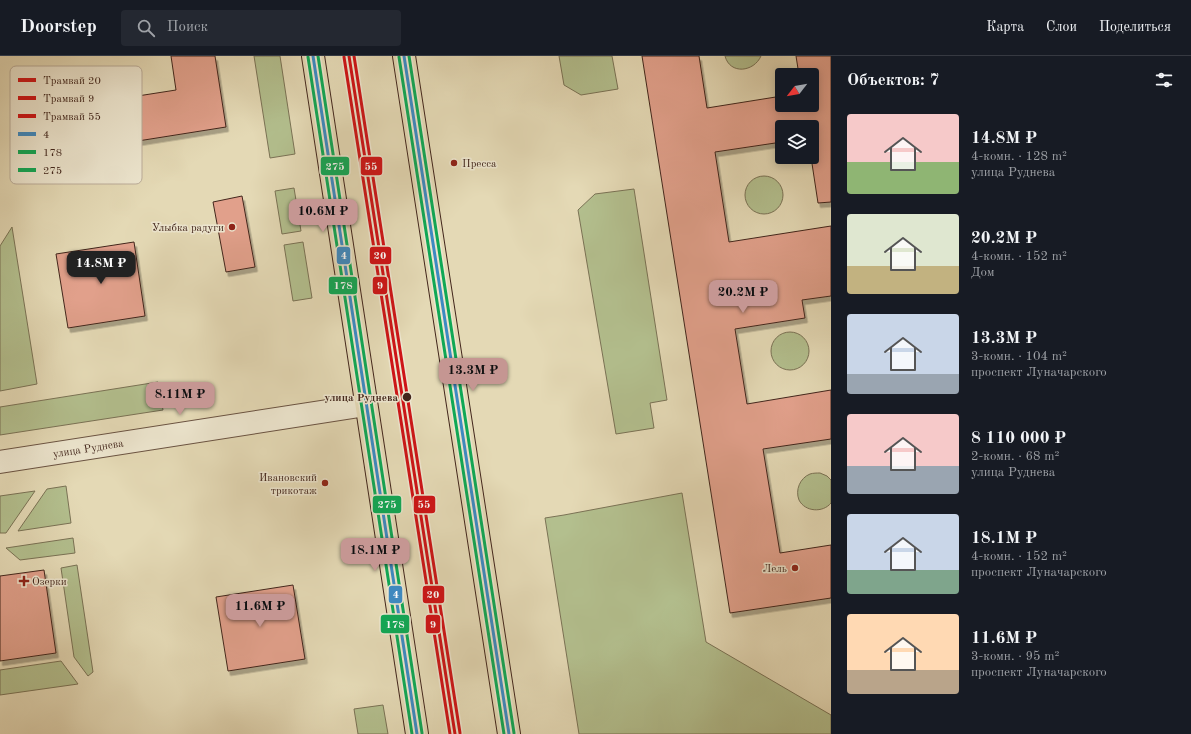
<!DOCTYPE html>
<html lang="ru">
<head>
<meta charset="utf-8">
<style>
  body { margin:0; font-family:"Old Standard TT",serif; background:#242831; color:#f1f3f6; height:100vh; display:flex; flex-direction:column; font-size:15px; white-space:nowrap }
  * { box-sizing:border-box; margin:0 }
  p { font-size:13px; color:#9ea1a6 }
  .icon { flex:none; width:22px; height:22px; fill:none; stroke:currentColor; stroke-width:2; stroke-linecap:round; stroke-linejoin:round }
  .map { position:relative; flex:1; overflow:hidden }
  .details { display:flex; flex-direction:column; background:#171b24; width:360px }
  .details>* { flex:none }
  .needle { width:26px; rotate:239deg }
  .buttons { position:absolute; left:775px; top:12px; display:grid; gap:8px }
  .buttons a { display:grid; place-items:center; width:44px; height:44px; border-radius:4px; background:#171b24; box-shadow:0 2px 10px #0003; font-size:20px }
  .price { position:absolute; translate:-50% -34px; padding:0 9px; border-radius:8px; background:#c59692; color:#111; font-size:13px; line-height:26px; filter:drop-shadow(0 1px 2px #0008) }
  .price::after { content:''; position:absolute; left:50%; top:24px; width:12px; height:9px; margin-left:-6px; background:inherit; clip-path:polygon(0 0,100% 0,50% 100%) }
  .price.on { background:#222; color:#fff }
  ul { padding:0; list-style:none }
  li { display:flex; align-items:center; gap:12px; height:100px; padding:0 16px }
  li span { display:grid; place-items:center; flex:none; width:112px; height:80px; border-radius:4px; color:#555 }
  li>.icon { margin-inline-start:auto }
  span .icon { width:48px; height:48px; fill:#fffc; stroke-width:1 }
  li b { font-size:17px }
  h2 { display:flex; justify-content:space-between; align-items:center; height:48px; padding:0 16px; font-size:17px }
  header { display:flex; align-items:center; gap:24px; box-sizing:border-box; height:56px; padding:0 20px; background:#171b24; border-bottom:1px solid #363941 }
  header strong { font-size:19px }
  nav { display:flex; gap:22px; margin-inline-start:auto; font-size:14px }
  .search { width:280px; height:36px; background:#242831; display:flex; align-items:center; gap:10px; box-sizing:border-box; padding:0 14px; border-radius:4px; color:#9ea1a6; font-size:15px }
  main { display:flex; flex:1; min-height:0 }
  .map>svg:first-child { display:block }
  .green { fill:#b3bf8e; stroke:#7a7255 }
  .building { fill:#e1a08b; stroke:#42261c; filter:url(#shadow) }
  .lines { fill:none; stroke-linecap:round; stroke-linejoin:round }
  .minor-casing { stroke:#6a5342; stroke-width:24 }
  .major-casing { stroke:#42261c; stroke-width:24 }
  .minor { stroke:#ede6cf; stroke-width:22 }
  .major { stroke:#e4d9b5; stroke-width:22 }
  .bus-1-casing { stroke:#ede6cf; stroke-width:6 }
  .bus-2-casing { stroke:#ede6cf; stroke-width:6 }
  .bus-3-casing { stroke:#ede6cf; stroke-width:6 }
  .bus-1 { stroke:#3d8ac2; stroke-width:3 }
  .bus-2 { stroke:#10a855; stroke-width:3 }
  .bus-3 { stroke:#10a855; stroke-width:3 }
  .tram-1-casing { stroke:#ede6cf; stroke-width:6 }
  .tram-2-casing { stroke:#ede6cf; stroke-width:6 }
  .tram-3-casing { stroke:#ede6cf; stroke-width:6 }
  .tram-1 { stroke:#ce1417; stroke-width:3 }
  .tram-2 { stroke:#ce1417; stroke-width:3 }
  .tram-3 { stroke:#ce1417; stroke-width:3 }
  .poi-dot { fill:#8f2418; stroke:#ede6cf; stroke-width:1.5 }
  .stop-dot { fill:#42261c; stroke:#ede6cf; stroke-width:1.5 }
  .labels { text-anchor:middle; stroke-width:3; stroke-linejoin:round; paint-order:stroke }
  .poi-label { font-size:11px; fill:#42261c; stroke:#ede6cf; text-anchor:end }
  .stop-label { font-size:11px; font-weight:bold; fill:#42261c; stroke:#ede6cf; text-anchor:end }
  .street-label { font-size:11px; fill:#42261c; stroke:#ede6cf }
  .key { fill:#ede6cf; stroke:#baac99; stroke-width:1 }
  .key-label { font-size:11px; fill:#42261c }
  .line-badge { stroke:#ede6cf; stroke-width:1.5 }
  .badge-label { font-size:11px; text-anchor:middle; font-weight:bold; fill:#fff }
</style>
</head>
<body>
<header>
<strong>Doorstep</strong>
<div class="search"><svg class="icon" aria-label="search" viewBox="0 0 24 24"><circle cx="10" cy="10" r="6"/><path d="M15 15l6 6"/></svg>Поиск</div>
<nav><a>Карта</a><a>Слои</a><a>Поделиться</a></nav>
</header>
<main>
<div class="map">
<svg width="831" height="678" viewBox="0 0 831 678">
  <defs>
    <filter id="shadow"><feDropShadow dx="2.5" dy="4.5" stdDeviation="0" flood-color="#0004"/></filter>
  </defs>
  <rect width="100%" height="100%" fill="#e4d9b5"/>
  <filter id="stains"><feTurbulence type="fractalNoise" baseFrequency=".005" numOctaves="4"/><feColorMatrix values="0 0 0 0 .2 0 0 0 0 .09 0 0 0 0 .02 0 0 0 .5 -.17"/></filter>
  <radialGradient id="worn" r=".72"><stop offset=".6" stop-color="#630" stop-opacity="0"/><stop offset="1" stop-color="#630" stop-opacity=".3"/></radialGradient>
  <g class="green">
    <polygon points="254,0 280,0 295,98 270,102"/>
    <polygon points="559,0 612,0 618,33 581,39 564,29"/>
    <path d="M725,0H761C754,16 730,19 725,0Z"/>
    <circle cx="764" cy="139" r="19"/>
    <polygon points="294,132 301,175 282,178 275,135"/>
    <polygon points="634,133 667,344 650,347 654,372 616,378 578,154 595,138"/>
    <polygon points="12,171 37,328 0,335 0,190"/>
    <polygon points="303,186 312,242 293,245 284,189"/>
    <circle cx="790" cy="295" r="19"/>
    <polygon points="158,326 163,354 0,379 0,351"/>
    <path d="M820,417L827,420L831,424V447C823,457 805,456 799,444C795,434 800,422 810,418C813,417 817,417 820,417Z"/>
    <polygon points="66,430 71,467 18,475 47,433"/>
    <polygon points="35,435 6,477 0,477 0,440"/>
    <polygon points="682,437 706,586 831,659 831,678 579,678 545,462 564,459"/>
    <polygon points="73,482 75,497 20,504 6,492"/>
    <polygon points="77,509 93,616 88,620 74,601 61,512"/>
    <polygon points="61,605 78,628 0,639 0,614"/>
    <polygon points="383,649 388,678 358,678 354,653"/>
  </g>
  <g class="building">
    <polygon points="171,0 215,0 226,71 119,88 112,44 176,34"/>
    <polygon points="642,0 699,0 707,52 782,40 782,49 812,49 812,19 799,19 796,0 831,0 831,146 818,147 811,101 812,101 812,71 782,71 782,86 715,96 729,186 831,170 831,240 802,244 805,262 735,273 747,348 831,334 831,383 763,393 780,497 831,489 831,542 730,557"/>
    <polygon points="242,140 255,211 226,216 213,146"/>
    <polygon points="134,186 145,260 68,272 56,198"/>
    <polygon points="44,514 56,597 0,605 0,520"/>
    <polygon points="293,529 305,603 228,615 216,541"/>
  </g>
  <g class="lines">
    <defs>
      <polyline id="minor" points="0,406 366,349"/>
      <g id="major">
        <polyline points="313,0 417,678"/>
        <polyline points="404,0 509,678"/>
      </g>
    </defs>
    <use href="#minor" class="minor-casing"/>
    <use href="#major" class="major-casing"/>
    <use href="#minor" class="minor"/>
    <use href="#major" class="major"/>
    <defs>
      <g id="bus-1">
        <polyline points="313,0 417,678"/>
        <polyline points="404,0 509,678"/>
      </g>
      <g id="bus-2">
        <polyline points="308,1 412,678"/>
        <polyline points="399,1 504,678"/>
      </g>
      <g id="bus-3">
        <polyline points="318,0 422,677"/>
        <polyline points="409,0 514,677"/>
      </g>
    </defs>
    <use href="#bus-1" class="bus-1-casing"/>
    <use href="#bus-2" class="bus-2-casing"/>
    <use href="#bus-3" class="bus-3-casing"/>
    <use href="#bus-1" class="bus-1"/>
    <use href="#bus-2" class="bus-2"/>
    <use href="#bus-3" class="bus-3"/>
    <defs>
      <polyline id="tram-1" points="349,0 455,678"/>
      <polyline id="tram-2" points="344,1 450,678"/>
      <polyline id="tram-3" points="354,0 460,677"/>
    </defs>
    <use href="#tram-1" class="tram-1-casing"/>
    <use href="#tram-2" class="tram-2-casing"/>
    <use href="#tram-3" class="tram-3-casing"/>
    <use href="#tram-1" class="tram-1"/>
    <use href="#tram-2" class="tram-2"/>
    <use href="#tram-3" class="tram-3"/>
  </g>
  <g class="poi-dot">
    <circle cx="454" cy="107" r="4"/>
    <circle cx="232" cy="171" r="4"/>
    <circle cx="325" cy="427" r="4"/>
    <circle cx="795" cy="512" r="4"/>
    <path d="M22 519h4v4h4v4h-4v4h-4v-4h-4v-4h4z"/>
  </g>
  <circle class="stop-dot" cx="407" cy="341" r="5"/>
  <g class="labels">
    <g class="poi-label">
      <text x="462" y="111" text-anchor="start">Пресса</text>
      <text x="224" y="175">Улыбка радуги</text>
      <text x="317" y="425">Ивановский<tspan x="317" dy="13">трикотаж</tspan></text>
      <text x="787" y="516">Лель</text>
      <text x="32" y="529" text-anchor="start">Озерки</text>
    </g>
    <g class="stop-label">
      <text x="398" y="345">улица Руднева</text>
    </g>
    <g class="street-label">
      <text transform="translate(88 392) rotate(-9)" y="4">улица Руднева</text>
    </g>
  </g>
  <rect x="10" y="10" width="132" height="118" rx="6" class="key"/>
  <rect x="18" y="22" width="18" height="4" fill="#ce1417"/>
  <rect x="18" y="40" width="18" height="4" fill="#ce1417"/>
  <rect x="18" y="58" width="18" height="4" fill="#ce1417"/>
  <rect x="18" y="76" width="18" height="4" fill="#3d8ac2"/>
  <rect x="18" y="94" width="18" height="4" fill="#10a855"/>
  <rect x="18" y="112" width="18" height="4" fill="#10a855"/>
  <g class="key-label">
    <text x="43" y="28">Трамвай 20</text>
    <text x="43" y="46">Трамвай 9</text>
    <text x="43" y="64">Трамвай 55</text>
    <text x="43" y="82">4</text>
    <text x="43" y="100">178</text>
    <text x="43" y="118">275</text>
  </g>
  <g class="line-badge">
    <rect x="320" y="100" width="30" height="20" rx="4" fill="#10a855"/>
    <rect x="360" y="100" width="23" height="20" rx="4" fill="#ce1417"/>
    <rect x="369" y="190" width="23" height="19" rx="4" fill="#ce1417"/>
    <rect x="336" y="190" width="15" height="19" rx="4" fill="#3d8ac2"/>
    <rect x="372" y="220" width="16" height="19" rx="4" fill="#ce1417"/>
    <rect x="328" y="220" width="30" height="19" rx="4" fill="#10a855"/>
    <rect x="372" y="439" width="30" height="19" rx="4" fill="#10a855"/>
    <rect x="413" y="439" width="23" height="19" rx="4" fill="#ce1417"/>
    <rect x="422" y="529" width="23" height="19" rx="4" fill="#ce1417"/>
    <rect x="388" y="529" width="15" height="19" rx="4" fill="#3d8ac2"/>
    <rect x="425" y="558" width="16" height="20" rx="4" fill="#ce1417"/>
    <rect x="380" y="558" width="30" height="20" rx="4" fill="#10a855"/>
  </g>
  <g class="badge-label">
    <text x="335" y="114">275</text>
    <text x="371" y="114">55</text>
    <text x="380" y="203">20</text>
    <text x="344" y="203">4</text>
    <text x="380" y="233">9</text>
    <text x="343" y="233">178</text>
    <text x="387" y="452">275</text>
    <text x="424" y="452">55</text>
    <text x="433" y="542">20</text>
    <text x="396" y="542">4</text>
    <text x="433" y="572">9</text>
    <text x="395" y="572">178</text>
  </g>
  <rect width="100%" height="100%" filter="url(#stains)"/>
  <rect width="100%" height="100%" fill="url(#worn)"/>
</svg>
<div class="buttons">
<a><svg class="needle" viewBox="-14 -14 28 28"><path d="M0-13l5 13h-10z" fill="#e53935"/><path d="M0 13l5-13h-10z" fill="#9ea1a6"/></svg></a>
<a><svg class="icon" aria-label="layers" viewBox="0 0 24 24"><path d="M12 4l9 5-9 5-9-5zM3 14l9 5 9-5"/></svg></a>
</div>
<b class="price" style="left:323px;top:177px">10.6M ₽</b>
<b class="price on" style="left:101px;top:229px">14.8M ₽</b>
<b class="price" style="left:743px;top:258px">20.2M ₽</b>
<b class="price" style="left:473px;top:336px">13.3M ₽</b>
<b class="price" style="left:180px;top:360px">8.11M ₽</b>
<b class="price" style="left:375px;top:516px">18.1M ₽</b>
<b class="price" style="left:260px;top:572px">11.6M ₽</b>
</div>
<section class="details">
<h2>Объектов: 7<svg class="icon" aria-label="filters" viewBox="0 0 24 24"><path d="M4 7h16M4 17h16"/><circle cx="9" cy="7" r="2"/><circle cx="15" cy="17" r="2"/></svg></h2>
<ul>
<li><span style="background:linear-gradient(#f6c9c9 60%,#8fb573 0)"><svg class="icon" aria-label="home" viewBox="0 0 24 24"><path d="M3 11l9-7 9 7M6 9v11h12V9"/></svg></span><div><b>14.8M ₽</b><p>4-комн. · 128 m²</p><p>улица Руднева</p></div></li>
<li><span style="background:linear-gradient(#dfe7d0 65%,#c2b280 0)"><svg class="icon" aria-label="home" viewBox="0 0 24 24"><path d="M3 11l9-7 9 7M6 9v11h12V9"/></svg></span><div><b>20.2M ₽</b><p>4-комн. · 152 m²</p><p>Дом</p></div></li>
<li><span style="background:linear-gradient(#c9d6e8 75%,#9aa5b1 0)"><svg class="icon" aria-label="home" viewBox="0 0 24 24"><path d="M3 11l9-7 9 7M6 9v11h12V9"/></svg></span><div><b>13.3M ₽</b><p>3-комн. · 104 m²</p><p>проспект Луначарского</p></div></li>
<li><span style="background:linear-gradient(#f6c9c9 65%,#9aa5b1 0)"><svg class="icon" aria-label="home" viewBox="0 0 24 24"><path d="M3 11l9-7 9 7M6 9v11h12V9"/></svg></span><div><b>8 110 000 ₽</b><p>2-комн. · 68 m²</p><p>улица Руднева</p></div></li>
<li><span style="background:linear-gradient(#c9d6e8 70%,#7fa58c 0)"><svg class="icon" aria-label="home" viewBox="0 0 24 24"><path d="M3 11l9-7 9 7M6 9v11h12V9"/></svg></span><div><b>18.1M ₽</b><p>4-комн. · 152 m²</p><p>проспект Луначарского</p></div></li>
<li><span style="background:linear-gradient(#ffd9b3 70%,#b9a48a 0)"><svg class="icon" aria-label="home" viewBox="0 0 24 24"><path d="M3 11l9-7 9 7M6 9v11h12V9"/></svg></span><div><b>11.6M ₽</b><p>3-комн. · 95 m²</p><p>проспект Луначарского</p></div></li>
</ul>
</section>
</main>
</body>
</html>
